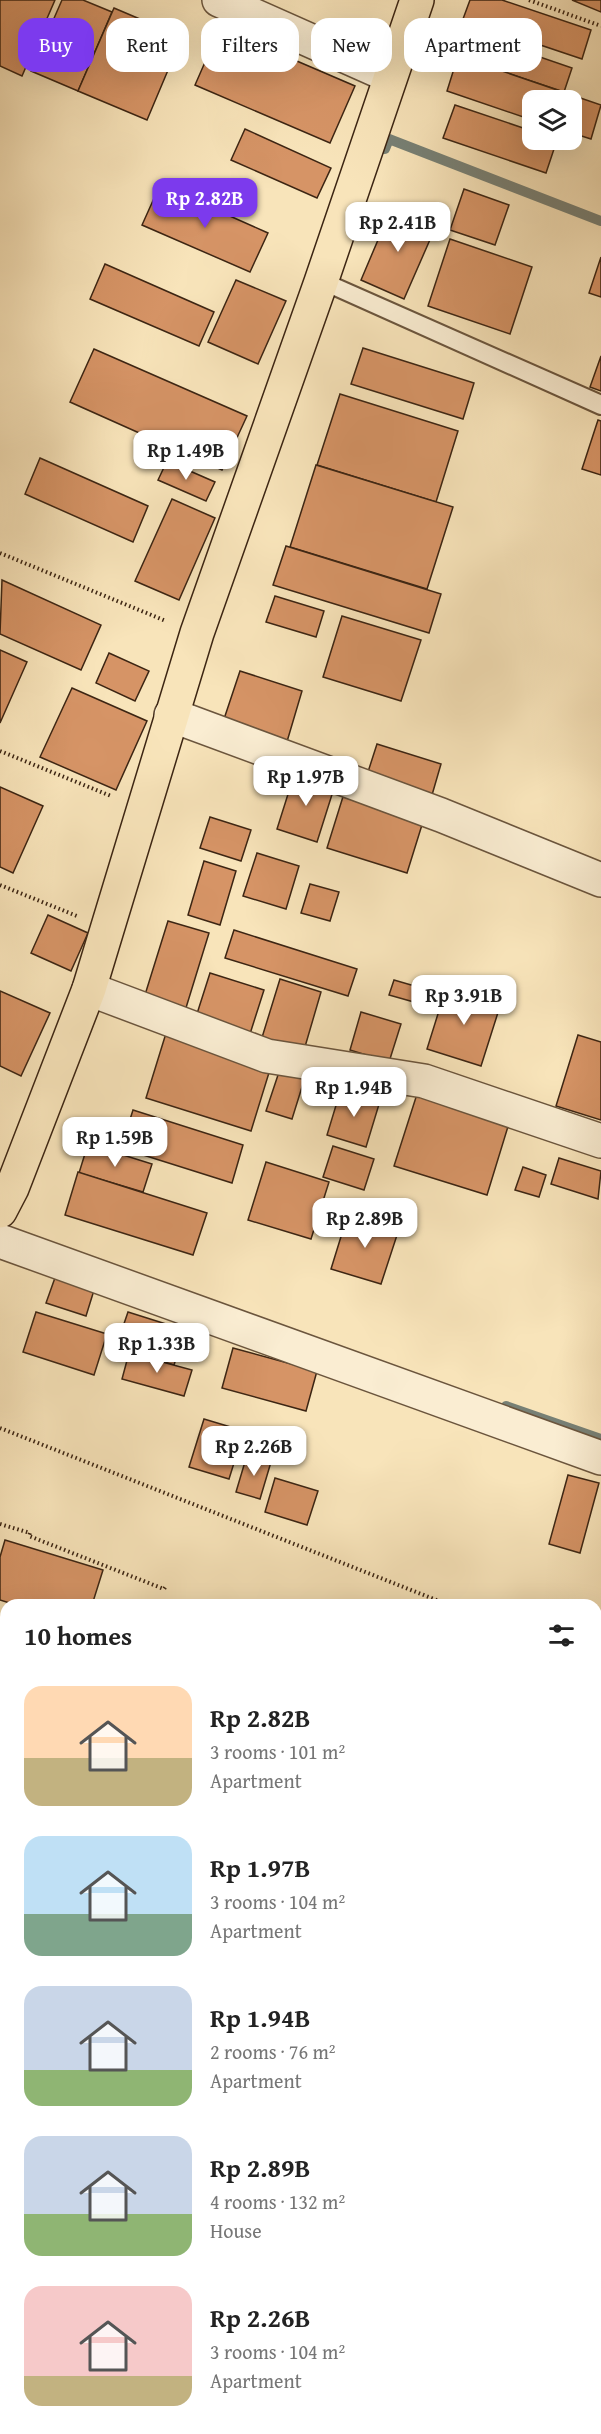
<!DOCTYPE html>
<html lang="en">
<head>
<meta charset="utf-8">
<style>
  body { margin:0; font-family:"Gentium Book Plus",serif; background:#f6f6f6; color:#222; height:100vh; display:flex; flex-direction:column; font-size:22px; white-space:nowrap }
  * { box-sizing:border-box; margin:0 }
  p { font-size:20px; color:#767676 }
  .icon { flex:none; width:33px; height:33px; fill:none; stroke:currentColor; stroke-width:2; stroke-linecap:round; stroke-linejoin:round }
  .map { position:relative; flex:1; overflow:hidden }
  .side { position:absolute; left:0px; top:1599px; width:602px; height:836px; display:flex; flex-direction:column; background:#fff; border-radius:18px 18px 0 0; box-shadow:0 6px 24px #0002 }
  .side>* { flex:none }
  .hud { position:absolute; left:18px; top:18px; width:566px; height:54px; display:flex; gap:12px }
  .fabs { position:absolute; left:522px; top:90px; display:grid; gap:12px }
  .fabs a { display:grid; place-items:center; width:60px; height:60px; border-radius:12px; background:#fff; box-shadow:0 6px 24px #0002; font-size:30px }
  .price { position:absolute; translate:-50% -51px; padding:0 14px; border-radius:12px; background:#fff; color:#222; font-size:20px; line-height:39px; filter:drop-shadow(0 2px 3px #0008) }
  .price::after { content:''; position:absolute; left:50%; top:36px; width:18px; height:14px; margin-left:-9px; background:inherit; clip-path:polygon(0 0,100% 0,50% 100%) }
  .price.current { background:#7c3aed; color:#fff }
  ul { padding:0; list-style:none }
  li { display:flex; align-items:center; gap:18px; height:150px; padding:0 24px }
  li span { display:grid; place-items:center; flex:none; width:168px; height:120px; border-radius:18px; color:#555 }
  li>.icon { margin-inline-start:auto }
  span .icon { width:72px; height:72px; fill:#fffc; stroke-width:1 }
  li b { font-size:26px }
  h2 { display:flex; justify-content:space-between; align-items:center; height:72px; padding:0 24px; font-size:26px }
  .pill { padding:0 21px; border-radius:18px; background:#fff; box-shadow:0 6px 24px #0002; font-size:21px; line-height:54px }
  .pill.current { background:#7c3aed; color:#fff }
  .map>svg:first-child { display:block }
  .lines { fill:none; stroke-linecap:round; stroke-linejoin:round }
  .stream { stroke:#778075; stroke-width:10 }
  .building { fill:#d69466; stroke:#3c2513; stroke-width:1.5 }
  .service-casing { stroke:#6b553d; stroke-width:20 }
  .minor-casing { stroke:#6b553d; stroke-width:36 }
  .primary-casing { stroke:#3c2513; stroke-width:36 }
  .path { stroke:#3c2513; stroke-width:4; stroke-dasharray:1.5 3; stroke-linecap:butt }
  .service { stroke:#faedd2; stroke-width:16 }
  .minor { stroke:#faedd2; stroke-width:33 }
  .primary { stroke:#f8e4ba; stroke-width:33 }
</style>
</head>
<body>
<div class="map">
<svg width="601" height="2434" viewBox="0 0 601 2434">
  <rect width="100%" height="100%" fill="#f8e4ba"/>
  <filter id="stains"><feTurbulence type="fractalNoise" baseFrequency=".00333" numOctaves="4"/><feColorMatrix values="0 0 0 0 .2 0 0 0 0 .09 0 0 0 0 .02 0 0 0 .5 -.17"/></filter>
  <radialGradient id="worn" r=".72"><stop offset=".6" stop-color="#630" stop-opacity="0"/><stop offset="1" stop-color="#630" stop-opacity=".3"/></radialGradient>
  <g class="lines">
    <g class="stream">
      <polyline points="385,149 389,139 601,221"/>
      <polyline points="506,1406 601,1439"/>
    </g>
  </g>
  <g class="building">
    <polygon points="0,0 55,0 22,76 0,66"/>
    <polygon points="62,0 83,0 112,12 78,91 31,71"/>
    <polygon points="470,0 502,0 591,30 582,59 463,19"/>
    <polygon points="572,0 601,0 601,12"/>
    <polygon points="114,8 182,37 147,120 78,91"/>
    <polygon points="220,28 355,86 330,143 195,85"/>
    <polygon points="456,28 572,68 564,92 447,53"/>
    <polygon points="458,56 601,105 591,139 572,133 572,100 532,100 532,120 447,91"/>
    <polygon points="455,105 532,131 532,140 557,140 546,173 443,138"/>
    <polygon points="245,129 331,168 317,198 231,160"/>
    <polygon points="160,185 268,233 250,272 142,225"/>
    <polygon points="464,189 509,205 495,245 450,230"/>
    <polygon points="392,207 436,226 404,299 361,280"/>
    <polygon points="450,239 532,267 510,334 428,306"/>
    <polygon points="601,257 601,297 589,293"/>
    <polygon points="105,264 214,312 199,346 90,299"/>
    <polygon points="236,280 286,301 258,364 208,342"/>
    <polygon points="363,348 474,383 463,419 351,384"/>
    <polygon points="94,349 247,416 222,470 70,402"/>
    <polygon points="601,356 601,391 590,387"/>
    <polygon points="340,394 458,431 436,502 317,465"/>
    <polygon points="598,420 601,421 601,475 582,469"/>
    <polygon points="40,458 148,506 133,542 25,494"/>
    <polygon points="167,461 215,482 206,501 158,480"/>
    <polygon points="316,465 453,507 427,589 290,547"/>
    <polygon points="172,499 215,518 179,600 135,581"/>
    <polygon points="286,546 441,594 429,633 273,585"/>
    <polygon points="2,580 101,625 81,670 0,634"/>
    <polygon points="275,596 324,611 316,637 266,622"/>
    <polygon points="342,616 421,640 401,701 323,677"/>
    <polygon points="0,650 27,662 0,723"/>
    <polygon points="109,653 149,671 135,701 96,683"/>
    <polygon points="240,671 302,691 286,745 222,725"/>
    <polygon points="72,688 147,721 116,790 40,757"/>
    <polygon points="377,744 441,764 432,795 367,775"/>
    <polygon points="295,772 335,785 317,842 277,829"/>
    <polygon points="0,787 43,806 13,873 0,867"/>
    <polygon points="346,787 426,812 407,873 327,848"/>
    <polygon points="210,817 251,830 241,861 200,848"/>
    <polygon points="257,853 299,866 286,909 243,896"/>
    <polygon points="204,861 236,871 220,925 188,915"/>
    <polygon points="310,884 339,892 330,921 301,913"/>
    <polygon points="48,915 88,933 71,971 31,953"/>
    <polygon points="168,921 209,933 185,1011 144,998"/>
    <polygon points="234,930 357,969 348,996 225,958"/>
    <polygon points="210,973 264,990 249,1037 195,1020"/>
    <polygon points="280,979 321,992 302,1057 260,1044"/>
    <polygon points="394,980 425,989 421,1004 389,995"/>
    <polygon points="447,985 501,1003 481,1066 427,1049"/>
    <polygon points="0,991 50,1013 21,1076 0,1066"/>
    <polygon points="361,1012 401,1024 389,1062 350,1050"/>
    <polygon points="167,1030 272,1063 251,1131 146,1098"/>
    <polygon points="578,1035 601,1042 601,1120 556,1106"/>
    <polygon points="282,1063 307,1071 292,1119 266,1111"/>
    <polygon points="341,1089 380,1101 366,1147 327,1135"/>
    <polygon points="418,1091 510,1120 487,1195 394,1166"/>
    <polygon points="133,1110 243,1145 232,1183 121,1148"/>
    <polygon points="88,1144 152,1164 143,1192 79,1173"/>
    <polygon points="333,1146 374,1159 364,1190 323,1177"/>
    <polygon points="559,1158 601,1171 598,1199 551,1184"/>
    <polygon points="266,1162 329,1182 311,1239 248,1220"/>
    <polygon points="523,1167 546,1175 539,1197 515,1190"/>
    <polygon points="78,1172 207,1213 193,1255 65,1215"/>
    <polygon points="348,1214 399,1229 381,1284 331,1269"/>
    <polygon points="56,1275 95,1287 86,1316 46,1303"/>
    <polygon points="36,1312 107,1334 94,1375 23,1352"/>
    <polygon points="128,1312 185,1330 174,1365 116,1347"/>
    <polygon points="233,1348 317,1371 306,1411 222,1388"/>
    <polygon points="129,1353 192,1370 184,1396 122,1379"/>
    <polygon points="204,1419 244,1431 229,1479 189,1467"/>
    <polygon points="247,1455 271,1462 260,1499 236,1492"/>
    <polygon points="568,1475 599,1483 580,1553 549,1544"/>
    <polygon points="275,1478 318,1491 307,1525 265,1512"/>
    <polygon points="5,1540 103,1570 92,1605 16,1605 0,1600 0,1557"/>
    <polygon points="0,1691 6,1692 6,1765 0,1763"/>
    <polygon points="0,1764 6,1766 6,1802 0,1819"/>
    <polygon points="0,2125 6,2126 6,2192 0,2191"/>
    <polygon points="1,2345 6,2346 6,2428 24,2428 22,2434 0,2434"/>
  </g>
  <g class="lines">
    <defs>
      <polyline id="service" points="601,404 322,281 601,406"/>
      <g id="minor">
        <polyline points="219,0 390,76"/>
        <polyline points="171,715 441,815 601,880"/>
        <polyline points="89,989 267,1056 424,1081 601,1141"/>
        <polyline points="0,1241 601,1458"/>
        <polyline points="0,2104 6,2106"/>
        <polyline points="0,2306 6,2308"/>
        <polyline points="596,2318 601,2320"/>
        <polyline points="117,2428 129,2434"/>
      </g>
      <polyline id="primary" points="0,1211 12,1188 89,989 197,633 321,282 417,0"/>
    </defs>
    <use href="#service" class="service-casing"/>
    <use href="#minor" class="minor-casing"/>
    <use href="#primary" class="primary-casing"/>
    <g class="path">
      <polyline points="529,0 601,26"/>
      <polyline points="0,553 166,621"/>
      <polyline points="0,751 111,796"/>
      <polyline points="0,885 77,916"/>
      <polyline points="0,1428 449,1605"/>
      <polyline points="0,1524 30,1533 29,1536 164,1589 166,1586"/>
      <polyline points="596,1663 601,1665"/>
      <polyline points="0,1881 6,1883"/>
    </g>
    <use href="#service" class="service"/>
    <use href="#minor" class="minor"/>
    <use href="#primary" class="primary"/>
  </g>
  <rect width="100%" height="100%" filter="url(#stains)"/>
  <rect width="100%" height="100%" fill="url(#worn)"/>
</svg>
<div class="fabs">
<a><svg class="icon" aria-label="layers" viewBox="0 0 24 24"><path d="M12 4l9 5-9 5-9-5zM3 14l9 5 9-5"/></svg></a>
</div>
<b class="price current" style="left:205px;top:229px">Rp 2.82B</b>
<b class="price" style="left:398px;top:253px">Rp 2.41B</b>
<b class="price" style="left:186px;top:481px">Rp 1.49B</b>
<b class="price" style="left:306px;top:807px">Rp 1.97B</b>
<b class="price" style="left:464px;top:1026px">Rp 3.91B</b>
<b class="price" style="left:354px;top:1118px">Rp 1.94B</b>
<b class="price" style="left:115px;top:1168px">Rp 1.59B</b>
<b class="price" style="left:365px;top:1249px">Rp 2.89B</b>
<b class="price" style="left:157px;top:1374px">Rp 1.33B</b>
<b class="price" style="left:254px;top:1477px">Rp 2.26B</b>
<div class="hud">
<a class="pill current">Buy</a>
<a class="pill">Rent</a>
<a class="pill">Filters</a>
<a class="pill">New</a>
<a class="pill">Apartment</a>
</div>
<section class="side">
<h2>10 homes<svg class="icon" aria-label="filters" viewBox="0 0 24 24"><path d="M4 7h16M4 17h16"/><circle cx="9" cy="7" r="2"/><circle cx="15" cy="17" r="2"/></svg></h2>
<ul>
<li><span style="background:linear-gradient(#ffd9b3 60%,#c2b280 0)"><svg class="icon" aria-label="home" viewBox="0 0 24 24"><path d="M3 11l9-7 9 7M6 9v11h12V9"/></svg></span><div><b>Rp 2.82B</b><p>3 rooms · 101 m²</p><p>Apartment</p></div></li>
<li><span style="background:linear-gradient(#bfe0f5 65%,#7fa58c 0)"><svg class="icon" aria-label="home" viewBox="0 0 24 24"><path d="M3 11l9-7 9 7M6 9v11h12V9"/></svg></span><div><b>Rp 1.97B</b><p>3 rooms · 104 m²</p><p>Apartment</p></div></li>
<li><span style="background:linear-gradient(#c9d6e8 70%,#8fb573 0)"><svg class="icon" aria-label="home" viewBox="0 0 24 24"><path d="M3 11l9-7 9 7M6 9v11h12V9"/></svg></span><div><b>Rp 1.94B</b><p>2 rooms · 76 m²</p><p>Apartment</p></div></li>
<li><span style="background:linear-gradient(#c9d6e8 65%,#8fb573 0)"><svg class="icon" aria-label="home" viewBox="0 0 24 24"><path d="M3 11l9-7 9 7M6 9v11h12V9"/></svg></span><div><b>Rp 2.89B</b><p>4 rooms · 132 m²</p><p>House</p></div></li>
<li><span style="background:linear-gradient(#f6c9c9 75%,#c2b280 0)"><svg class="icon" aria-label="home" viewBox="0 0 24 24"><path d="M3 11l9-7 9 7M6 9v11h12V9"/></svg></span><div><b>Rp 2.26B</b><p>3 rooms · 104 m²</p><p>Apartment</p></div></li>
</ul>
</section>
</div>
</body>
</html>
